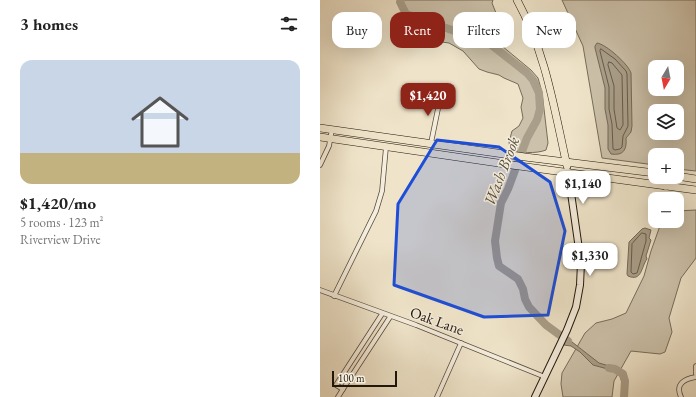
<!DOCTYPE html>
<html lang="en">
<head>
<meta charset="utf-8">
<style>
  body { margin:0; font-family:"EB Garamond",serif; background:#f6f6f6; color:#222; height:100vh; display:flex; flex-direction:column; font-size:15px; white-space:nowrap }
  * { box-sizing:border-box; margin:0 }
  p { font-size:13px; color:#767676 }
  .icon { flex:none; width:22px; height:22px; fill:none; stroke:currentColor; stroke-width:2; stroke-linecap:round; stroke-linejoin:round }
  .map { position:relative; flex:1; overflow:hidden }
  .details { display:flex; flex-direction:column; background:#fff; width:320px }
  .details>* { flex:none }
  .top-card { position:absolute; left:12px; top:12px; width:304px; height:36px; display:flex; gap:8px }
  .needle { width:26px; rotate:190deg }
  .fabs { position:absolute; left:328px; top:60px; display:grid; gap:8px }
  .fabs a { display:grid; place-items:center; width:36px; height:36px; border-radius:8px; background:#fff; box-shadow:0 4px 16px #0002; font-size:20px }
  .scale { position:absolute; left:12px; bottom:10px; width:65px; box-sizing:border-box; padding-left:4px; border:2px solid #21170b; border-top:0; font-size:11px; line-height:14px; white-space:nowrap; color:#21170b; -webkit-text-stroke:3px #f5eddd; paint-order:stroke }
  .price { position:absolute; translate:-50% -34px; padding:0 9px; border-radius:8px; background:#fff; color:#222; font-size:13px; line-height:26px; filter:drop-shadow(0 1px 2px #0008) }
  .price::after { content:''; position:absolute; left:50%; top:24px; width:12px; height:9px; margin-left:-6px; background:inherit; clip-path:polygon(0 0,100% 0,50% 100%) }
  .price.on { background:#8f2418; color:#fff }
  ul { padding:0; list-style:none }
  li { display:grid; align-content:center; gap:8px; height:212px; padding:0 20px }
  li+li { border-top:1px solid #e0e0e0 }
  li span { display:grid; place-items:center; height:124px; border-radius:12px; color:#555 }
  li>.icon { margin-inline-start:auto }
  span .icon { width:72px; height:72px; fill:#fffc; stroke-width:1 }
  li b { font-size:17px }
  h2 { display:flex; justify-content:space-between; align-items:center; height:48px; padding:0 20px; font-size:17px }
  .tag { padding:0 14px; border-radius:12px; background:#fff; box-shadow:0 4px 16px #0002; font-size:14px; line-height:36px }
  .tag.on { background:#8f2418; color:#fff }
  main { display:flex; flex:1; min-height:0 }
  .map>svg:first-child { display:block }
  .green { fill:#ccc1aa; stroke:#766c5a; fill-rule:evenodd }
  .water { fill:#a99e89; stroke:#736857 }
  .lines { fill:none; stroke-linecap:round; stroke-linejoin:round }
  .shore { stroke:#655a4a; stroke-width:1 }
  .river { stroke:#a99e89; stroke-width:8 }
  .minor-casing { stroke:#544a3b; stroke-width:5.5 }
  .secondary-casing { stroke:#21170b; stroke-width:8 }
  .primary-casing { stroke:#21170b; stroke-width:8 }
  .minor { stroke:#f5eddd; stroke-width:4 }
  .secondary { stroke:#f5eddd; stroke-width:6 }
  .primary { stroke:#efe4ca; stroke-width:7 }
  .marked { fill:#1d4ed8; fill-opacity:0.2; stroke:#1d4ed8; stroke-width:3; stroke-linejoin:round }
  .labels { text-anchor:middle; stroke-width:3; stroke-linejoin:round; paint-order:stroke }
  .street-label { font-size:15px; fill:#21170b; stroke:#f5eddd }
  .water-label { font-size:16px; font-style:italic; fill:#574d3d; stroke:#f5eddd }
</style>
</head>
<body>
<main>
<section class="details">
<h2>3 homes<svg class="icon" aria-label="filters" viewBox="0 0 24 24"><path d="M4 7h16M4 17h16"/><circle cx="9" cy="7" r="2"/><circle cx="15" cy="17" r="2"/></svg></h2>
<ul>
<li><span style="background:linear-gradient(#c9d6e8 75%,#c2b280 0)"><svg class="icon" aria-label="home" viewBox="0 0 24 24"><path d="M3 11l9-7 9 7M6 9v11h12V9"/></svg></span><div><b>$1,420/mo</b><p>5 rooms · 123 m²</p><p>Riverview Drive</p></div></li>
</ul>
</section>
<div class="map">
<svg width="376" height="397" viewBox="0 0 376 397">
  <rect width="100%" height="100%" fill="#efe4ca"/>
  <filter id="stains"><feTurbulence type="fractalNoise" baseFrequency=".005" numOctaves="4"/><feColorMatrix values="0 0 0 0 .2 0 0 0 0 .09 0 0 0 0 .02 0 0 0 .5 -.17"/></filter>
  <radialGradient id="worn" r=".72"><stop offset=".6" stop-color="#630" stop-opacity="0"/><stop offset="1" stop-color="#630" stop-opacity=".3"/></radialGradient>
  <g class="green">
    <path d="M80,0H173L172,3L182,28L181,29L170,31L168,34V37L182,46L211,70L218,78L222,92L228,143L226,150C216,154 199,153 190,149L189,142L192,131L199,126L203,118L201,107L203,98L198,84L184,78L179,75L167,72L159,69L143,51L129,43L87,37C80,25 85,12 80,0Z"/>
    <path d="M242,0H376V171L357,169V155H335V165L282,158L263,46ZM335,67H357V89H335ZM335,111H357V133H335Z"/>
    <polygon points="376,210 376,258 361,278 349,318 352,332 345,352 340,354 311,351 294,381 292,397 243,397 241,384 242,373 265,333 276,323 292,319 306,313 324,276 331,251 341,223 343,221 357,221 357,211"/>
  </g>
  <g class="water">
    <path d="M277,43C286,44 309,65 311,73L312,126L311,132L306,138C307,149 304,156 291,154L288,149V125L285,109V88L275,48V46Z"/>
    <path d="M325,228L331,230L329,238L331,240L326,256L327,259C321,267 322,282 308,276L307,274L309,242L322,229Z"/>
    <polygon points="247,338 279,363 296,368 306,379 307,392 303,392 303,385 299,374 295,371 273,365 260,352 251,346 244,345"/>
  </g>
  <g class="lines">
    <g class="shore">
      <polygon points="281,49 295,59 306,71 307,74 308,126 303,136 302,147 300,149 295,150 293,149 292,124 289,109 289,87 280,51"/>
      <polygon points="289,62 292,63 302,75 303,125 300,130 297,128 294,109 294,86 288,65"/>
      <polygon points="322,233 326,234 326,241 318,270 317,273 313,274 311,272 312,244"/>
    </g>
    <g class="river">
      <polyline points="81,0 80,2 86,14 169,43 207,73 213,80 219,93 220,109 217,120 207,138 188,189 181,203 175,241 177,258 179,266 198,279 203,289 205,299 209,307 226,325 248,341"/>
      <polyline points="289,368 295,369 303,374 305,381 304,397"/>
    </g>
    <defs>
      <g id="minor">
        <polyline points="111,143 121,94"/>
        <polyline points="0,165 9,146 12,129"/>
        <polyline points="0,290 96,325 225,377"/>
        <polyline points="14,296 56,211 62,191 66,147"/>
        <polyline points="62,314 16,385 23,389 70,317"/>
        <polyline points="376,366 376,374"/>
        <polyline points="18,397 23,389"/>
        <polyline points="117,397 141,343"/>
        <path d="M361,397C355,384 364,379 376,377"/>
      </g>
      <polyline id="secondary" points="215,397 247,330 256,307 260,285 261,263 248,172"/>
      <g id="primary">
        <path d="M197,0C226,53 234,108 247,166"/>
        <polyline points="0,128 205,157 335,173"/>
        <polyline points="0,137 192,165 376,190"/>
        <polyline points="357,176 376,179"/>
        <polyline points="345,186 350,177"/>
      </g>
    </defs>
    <use href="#minor" class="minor-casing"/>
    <use href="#secondary" class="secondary-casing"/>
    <use href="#primary" class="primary-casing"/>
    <use href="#minor" class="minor"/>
    <use href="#secondary" class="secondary"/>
    <use href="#primary" class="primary"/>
  </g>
  <path class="marked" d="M117,140L179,147L230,182L245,231L228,315L164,317L74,285L78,204Z"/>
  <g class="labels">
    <g class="street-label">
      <text transform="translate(117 321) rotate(20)" y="5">Oak Lane</text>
    </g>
    <g class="water-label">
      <text transform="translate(181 171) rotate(-69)" y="6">Wash Brook</text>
    </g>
  </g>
  <rect width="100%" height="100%" filter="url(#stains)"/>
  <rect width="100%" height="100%" fill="url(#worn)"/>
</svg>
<div class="fabs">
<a><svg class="needle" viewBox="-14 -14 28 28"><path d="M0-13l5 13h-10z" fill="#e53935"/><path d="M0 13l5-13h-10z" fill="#767676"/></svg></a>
<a><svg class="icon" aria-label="layers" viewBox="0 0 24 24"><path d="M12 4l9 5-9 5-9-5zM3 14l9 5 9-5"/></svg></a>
<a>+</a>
<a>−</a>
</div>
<div class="scale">100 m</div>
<b class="price on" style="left:108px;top:117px">$1,420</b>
<b class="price" style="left:263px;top:205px">$1,140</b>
<b class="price" style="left:270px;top:277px">$1,330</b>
<div class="top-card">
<a class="tag">Buy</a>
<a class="tag on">Rent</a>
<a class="tag">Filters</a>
<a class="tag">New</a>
</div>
</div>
</main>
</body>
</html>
